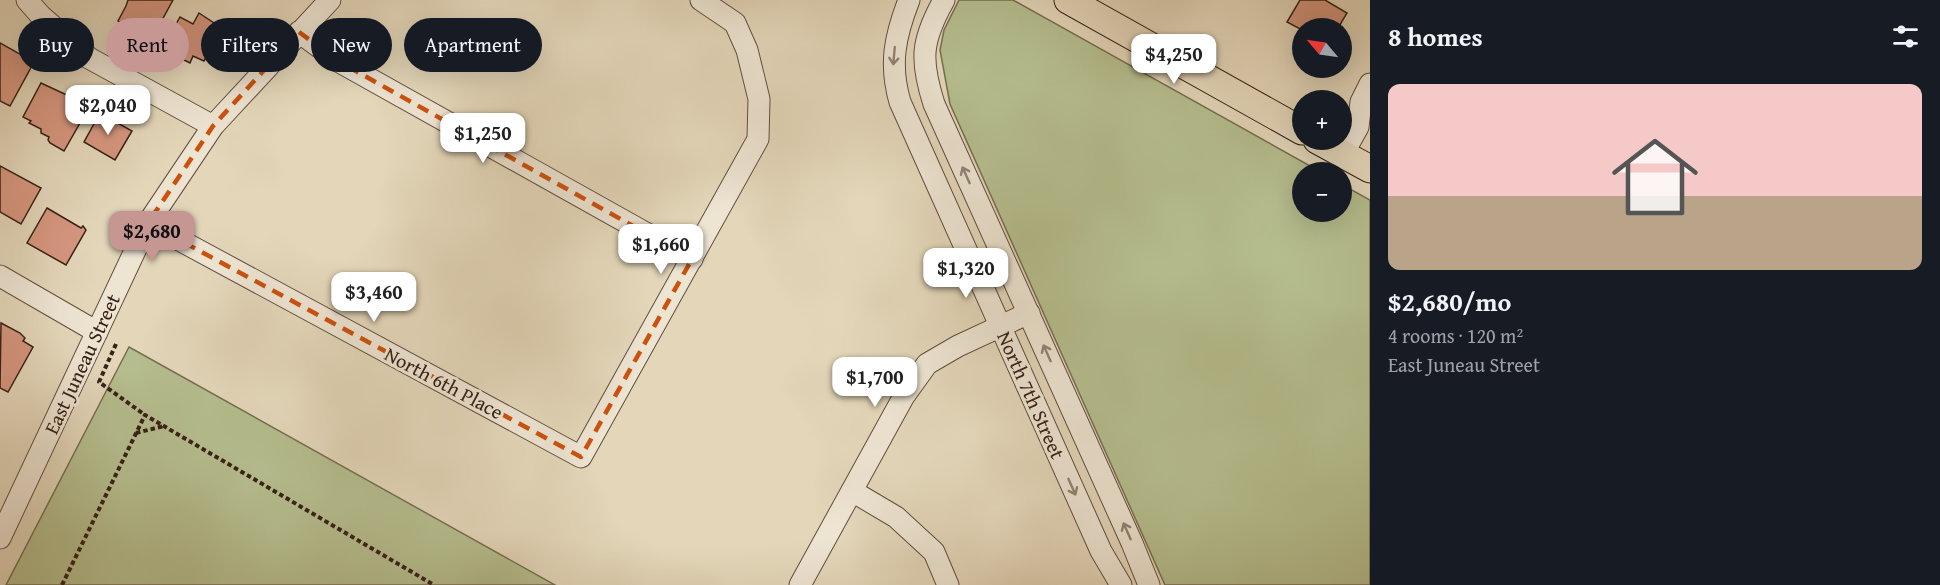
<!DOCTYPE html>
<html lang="en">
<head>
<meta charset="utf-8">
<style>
  body { margin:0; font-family:"Gentium Book Plus",serif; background:#20242c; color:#f1f3f6; height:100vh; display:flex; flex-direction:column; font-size:22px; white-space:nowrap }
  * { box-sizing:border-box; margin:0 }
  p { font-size:20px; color:#9ea1a6 }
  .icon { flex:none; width:33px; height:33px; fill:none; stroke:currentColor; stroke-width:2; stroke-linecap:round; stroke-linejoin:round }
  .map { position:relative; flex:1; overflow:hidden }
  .side { display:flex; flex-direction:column; background:#171b24; width:570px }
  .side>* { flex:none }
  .guide { position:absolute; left:18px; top:18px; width:570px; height:54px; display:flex; gap:12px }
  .needle { width:39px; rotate:299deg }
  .buttons { position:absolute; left:1292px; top:18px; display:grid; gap:12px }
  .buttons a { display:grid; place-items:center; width:60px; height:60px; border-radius:50%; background:#171b24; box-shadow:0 6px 24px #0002; font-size:30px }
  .price { position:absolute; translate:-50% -51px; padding:0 14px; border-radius:12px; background:#fff; color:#222; font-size:20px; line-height:39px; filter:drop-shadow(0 2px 3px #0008) }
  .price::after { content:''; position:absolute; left:50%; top:36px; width:18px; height:14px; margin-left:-9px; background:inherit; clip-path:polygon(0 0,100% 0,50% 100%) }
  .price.on { background:#c59692; color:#111 }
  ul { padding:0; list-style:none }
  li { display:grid; align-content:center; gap:12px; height:318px; padding:0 18px }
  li+li { border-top:2px solid #363941 }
  li span { display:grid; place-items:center; height:186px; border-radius:12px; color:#555 }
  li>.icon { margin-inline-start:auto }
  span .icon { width:108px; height:108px; fill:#fffc; stroke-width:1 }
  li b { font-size:26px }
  h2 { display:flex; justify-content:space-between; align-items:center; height:72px; padding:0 18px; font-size:26px }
  .tag { padding:0 21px; border-radius:27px; background:#171b24; box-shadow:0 6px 24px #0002; font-size:21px; line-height:54px }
  .tag.on { background:#c59692; color:#111 }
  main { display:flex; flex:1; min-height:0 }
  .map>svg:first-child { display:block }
  .green { fill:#b5bd8e; stroke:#766f52; stroke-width:1.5 }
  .building { fill:#d5967f; stroke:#372116; stroke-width:1.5 }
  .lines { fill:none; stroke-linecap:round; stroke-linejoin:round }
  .minor-casing { stroke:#624e3f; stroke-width:23 }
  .major-casing { stroke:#372116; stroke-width:29 }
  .path { stroke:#372116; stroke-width:4; stroke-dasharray:4.5 3; stroke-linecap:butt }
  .minor { stroke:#ede4d2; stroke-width:21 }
  .major { stroke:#e3d6b9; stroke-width:27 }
  .oneway { stroke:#928274 }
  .marked { fill:none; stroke:#cd510e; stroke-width:4.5; stroke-dasharray:12 8; stroke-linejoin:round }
  .labels { text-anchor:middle; stroke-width:6; stroke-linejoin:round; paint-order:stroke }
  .street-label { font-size:20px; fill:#372116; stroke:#ede4d2 }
</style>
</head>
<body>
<main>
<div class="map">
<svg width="1370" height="585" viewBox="0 0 1370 585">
  <rect width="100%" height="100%" fill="#e3d6b9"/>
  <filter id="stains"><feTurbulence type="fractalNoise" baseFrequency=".00333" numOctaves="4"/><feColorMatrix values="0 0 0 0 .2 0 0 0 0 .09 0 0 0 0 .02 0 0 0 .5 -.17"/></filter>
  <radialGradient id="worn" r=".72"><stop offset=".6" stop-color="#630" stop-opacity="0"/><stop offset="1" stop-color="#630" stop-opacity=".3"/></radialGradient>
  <g class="green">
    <polygon points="959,0 1013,0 1321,172 1302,172 1302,212 1341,212 1341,184 1370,200 1370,585 1165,585 950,104 940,50 944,30"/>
    <polygon points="129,347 555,585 6,585"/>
  </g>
  <g class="building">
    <polygon points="128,0 173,0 149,44 132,35 134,32 118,21 126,6"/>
    <polygon points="1300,0 1325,0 1347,13 1338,28 1302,28 1302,30 1287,22"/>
    <polygon points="199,13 214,23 209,31 218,36 210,49 208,48 204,54 207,56 204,61 193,56 190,63 182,59 181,61 161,51 180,17 193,24"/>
    <polygon points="0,43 34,62 10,106 0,101"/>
    <polygon points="41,83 71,97 88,109 64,151 50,143 48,140 49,137 41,133 41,129 29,123 31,121 23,117"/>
    <polygon points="100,113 132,131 115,160 84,142"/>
    <polygon points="0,166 41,188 21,224 0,212"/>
    <polygon points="47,208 81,228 83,226 86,230 66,265 27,243"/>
    <polygon points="1,323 20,333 25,338 23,341 33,347 8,392 0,388"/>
  </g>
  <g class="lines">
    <defs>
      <g id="minor">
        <polyline points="27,0 41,16 89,58 213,126"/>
        <path d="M909,0C895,36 889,64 900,102L1101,551L1121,585"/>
        <path d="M944,0C921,41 920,60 934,104L1132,543L1149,585"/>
        <polyline points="299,32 338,61 692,259"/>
        <polyline points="1343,154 1358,127 1361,102 1370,84"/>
        <polyline points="148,223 581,457 758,139 759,99 747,50 735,23 701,0"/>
        <polyline points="0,276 97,332"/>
        <polyline points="852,491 896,517 934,552 948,585"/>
        <polyline points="0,538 148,223 213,126 330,0"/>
        <polyline points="800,585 904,396 927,364 958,346 1029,313"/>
      </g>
      <g id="major">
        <polyline points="1068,0 1302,131"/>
        <polyline points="1317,140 1370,169"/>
      </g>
    </defs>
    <use href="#minor" class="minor-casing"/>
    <use href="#major" class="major-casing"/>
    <g class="path">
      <polyline points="116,344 99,382 145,415"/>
      <polyline points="136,433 164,426"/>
      <polyline points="62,585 145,415 434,585"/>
    </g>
    <use href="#minor" class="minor"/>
    <use href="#major" class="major"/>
  </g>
  <defs><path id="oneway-shaft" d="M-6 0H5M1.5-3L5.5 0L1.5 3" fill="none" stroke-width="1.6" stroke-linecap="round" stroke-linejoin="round" transform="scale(1.5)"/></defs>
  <g class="oneway">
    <use href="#oneway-shaft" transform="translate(894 56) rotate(95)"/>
    <use href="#oneway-shaft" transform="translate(966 175) rotate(-114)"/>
    <use href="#oneway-shaft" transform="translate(1047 353) rotate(-114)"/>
    <use href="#oneway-shaft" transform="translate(1072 487) rotate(66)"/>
    <use href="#oneway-shaft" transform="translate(1127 531) rotate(-114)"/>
  </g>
  <path class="marked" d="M299,32L338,61L692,259L581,457L148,223L213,126Z"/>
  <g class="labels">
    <g class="street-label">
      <text transform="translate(82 364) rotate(-65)" y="7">East Juneau Street</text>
      <text transform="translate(444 383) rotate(28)" y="7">North 6th Place</text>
      <text transform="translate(1031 395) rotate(66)" y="7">North 7th Street</text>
    </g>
  </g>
  <rect width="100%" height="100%" filter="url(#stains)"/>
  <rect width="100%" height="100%" fill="url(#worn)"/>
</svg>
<div class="buttons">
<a><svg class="needle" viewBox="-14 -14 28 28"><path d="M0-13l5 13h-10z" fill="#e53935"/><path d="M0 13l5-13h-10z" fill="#9ea1a6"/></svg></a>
<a>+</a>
<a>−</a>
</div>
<b class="price" style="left:1174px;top:85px">$4,250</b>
<b class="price" style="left:108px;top:136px">$2,040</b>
<b class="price" style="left:483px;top:164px">$1,250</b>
<b class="price on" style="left:152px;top:262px">$2,680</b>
<b class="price" style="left:661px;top:275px">$1,660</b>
<b class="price" style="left:966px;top:299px">$1,320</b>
<b class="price" style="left:374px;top:323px">$3,460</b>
<b class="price" style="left:875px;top:408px">$1,700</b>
<div class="guide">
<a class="tag">Buy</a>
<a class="tag on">Rent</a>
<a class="tag">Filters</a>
<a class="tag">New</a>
<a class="tag">Apartment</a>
</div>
</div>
<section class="side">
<h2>8 homes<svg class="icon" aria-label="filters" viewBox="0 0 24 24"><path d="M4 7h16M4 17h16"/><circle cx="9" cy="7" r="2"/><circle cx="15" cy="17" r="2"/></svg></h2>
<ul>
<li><span style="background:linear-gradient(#f6c9c9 60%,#b9a48a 0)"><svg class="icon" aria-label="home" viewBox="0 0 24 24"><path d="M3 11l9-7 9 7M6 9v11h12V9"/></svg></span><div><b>$2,680/mo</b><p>4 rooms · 120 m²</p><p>East Juneau Street</p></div></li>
</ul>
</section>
</main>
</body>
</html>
